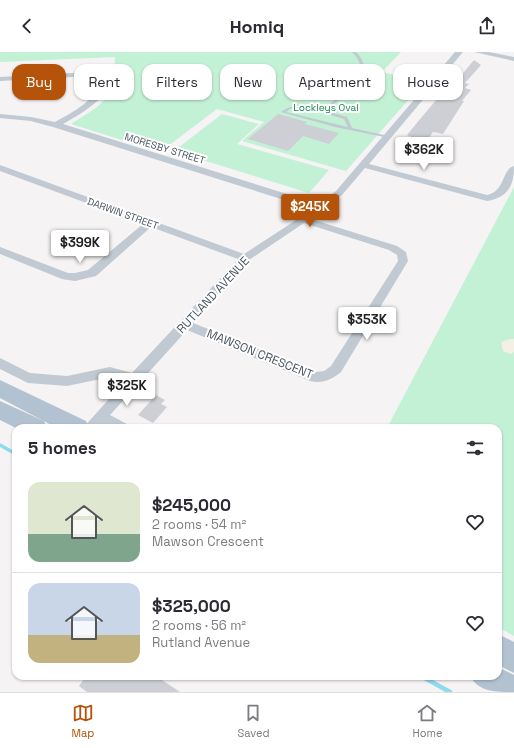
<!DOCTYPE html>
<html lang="en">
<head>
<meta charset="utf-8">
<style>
  body { margin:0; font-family:"Space Grotesk",sans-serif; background:#f2f2f3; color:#2b2b33; height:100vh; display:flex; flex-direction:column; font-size:15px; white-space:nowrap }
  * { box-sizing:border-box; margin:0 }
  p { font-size:13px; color:#7c7c81 }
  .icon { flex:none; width:22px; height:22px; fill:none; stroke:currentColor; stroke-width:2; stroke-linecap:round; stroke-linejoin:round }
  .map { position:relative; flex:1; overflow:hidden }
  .side { position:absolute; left:12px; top:372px; width:490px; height:256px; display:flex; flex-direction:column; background:#fff; border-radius:12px; box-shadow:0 1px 3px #0004 }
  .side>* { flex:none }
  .hud { position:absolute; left:12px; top:12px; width:490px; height:36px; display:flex; gap:8px }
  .price { position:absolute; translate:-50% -34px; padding:0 9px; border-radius:4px; background:#fff; color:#222; font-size:13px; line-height:26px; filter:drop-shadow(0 1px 2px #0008) }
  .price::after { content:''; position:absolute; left:50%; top:24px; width:12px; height:9px; margin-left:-6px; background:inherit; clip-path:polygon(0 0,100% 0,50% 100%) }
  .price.current { background:#b45309; color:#fff }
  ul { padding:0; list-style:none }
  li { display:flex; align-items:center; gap:12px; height:100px; padding:0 16px }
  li+li { border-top:1px solid #e1e1e2 }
  li span { display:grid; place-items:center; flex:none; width:112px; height:80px; border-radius:12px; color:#555 }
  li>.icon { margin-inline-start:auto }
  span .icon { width:48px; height:48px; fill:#fffc; stroke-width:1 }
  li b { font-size:17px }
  h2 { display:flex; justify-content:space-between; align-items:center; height:48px; padding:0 16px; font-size:17px }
  .pill { padding:0 14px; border-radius:12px; background:#fff; box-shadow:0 1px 3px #0004; font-size:14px; line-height:36px }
  .pill.current { background:#b45309; color:#fff }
  header { display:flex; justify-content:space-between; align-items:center; height:52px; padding:0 16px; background:#fff; font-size:18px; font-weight:700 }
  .menu { display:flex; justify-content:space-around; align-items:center; height:56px; border-top:1px solid #e1e1e2; background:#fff; font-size:11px; color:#7c7c81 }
  .menu a { display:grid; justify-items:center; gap:2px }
  .menu .current { color:#b45309 }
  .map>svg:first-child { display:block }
  .green { fill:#c3f1d5 }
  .sand { fill:#f5f0e5 }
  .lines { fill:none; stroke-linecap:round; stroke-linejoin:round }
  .stream-far1 { stroke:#90daee; stroke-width:3.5 }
  .stream { stroke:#90daee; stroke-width:4.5 }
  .building { fill:#cdcfd5 }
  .service { fill:#c1cad2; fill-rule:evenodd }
  .minor { fill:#c1cad2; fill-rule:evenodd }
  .primary { fill:#b3c2d1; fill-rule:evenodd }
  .labels { text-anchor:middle; stroke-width:4; stroke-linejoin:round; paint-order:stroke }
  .far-park-label { font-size:10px; fill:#17864f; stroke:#fff }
  .far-street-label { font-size:10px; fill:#4a5661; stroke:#fff }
  .street-label { font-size:12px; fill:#4a5661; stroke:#fff }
</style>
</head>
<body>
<header><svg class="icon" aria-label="back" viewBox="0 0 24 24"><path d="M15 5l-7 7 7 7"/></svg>Homiq<svg class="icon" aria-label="share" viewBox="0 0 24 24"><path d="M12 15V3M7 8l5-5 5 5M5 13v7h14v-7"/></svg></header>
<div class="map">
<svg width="514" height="640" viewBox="0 0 514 640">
  <rect width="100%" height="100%" fill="#f5f3f3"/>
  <g class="green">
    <path d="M0,0H401L382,20L424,30L346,119L242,89L264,70L217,57L160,100L71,72C86,62 108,52 113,33C116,24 114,14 115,5L0,10Z"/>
    <polygon points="222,62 259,72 237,92 329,118 309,141 174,99"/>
    <polygon points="514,135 514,584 498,575 498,376 387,376"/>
  </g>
  <polygon class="sand" points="510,287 514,287 514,300 511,302 503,299 501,290"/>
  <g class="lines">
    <polyline class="stream-far1" points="0,393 16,402"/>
    <polyline class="stream" points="421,624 450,640"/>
  </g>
  <g class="building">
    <polygon points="474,8 481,13 465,31 469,32 465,36 471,38 462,49 464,49 443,82 433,80 413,108 396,103 411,85 407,83 416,72 437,47 444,44"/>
    <polygon points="278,62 307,70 305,72 339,81 329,92 303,84 288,99 248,87"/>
    <polygon points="156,343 165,348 161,352 167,355 153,371 138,363"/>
    <polygon points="86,624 156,624 180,640 87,640 79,634"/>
  </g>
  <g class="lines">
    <path class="service" d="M352,0H356C363,7 365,13 364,23L327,59L347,65L352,76L389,84V86L335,75L281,60C294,50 310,55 324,58L360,23C362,13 359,7 352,0ZM296,56L313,58L344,67L348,75L286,60L290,57Z"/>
    <g class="minor">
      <path d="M455,0H463L369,112L487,143C505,140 502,117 514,114C514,134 508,145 487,149L365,116L342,143L311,167L397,194L406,200L408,209L341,320C331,328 322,332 310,329L187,278L110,363L127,372L129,376H109L102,372L99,376H83L125,329L110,325L67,334L28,331L0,317V306L30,321L67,324L110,315L132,321L238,207L151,175L96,224L75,229L62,227L0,202V195L68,221H75L88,218L143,172L0,119V113L244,202L313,157L53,75L31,69L0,66V62L31,65L55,70C74,59 95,50 101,27L90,24L0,29V25L90,20L108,24C114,45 77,64 63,72L319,152L336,139ZM304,171L389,198L397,203L398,209L331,314L324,319L316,320L193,271L249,208Z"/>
      <polygon points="474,0 489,0 514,5 514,9"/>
    </g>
    <g class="primary">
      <polygon points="0,328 86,369 89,376 57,376 0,346"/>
      <polygon points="0,349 44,369 47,376 16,376 0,368"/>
      <polygon points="498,582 514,590 514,621 498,613"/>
      <path d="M498,615L514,623V640C494,640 479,640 470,624H498Z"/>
    </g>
  </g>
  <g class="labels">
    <g class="far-park-label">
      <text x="326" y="59">Lockleys Oval</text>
    </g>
    <g class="far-street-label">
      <text transform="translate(165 96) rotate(17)" y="4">MORESBY STREET</text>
      <text transform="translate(123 161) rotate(20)" y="4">DARWIN STREET</text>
    </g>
    <g class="street-label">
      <text transform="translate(213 243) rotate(-47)" y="4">RUTLAND AVENUE</text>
      <text transform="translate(260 302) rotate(22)" y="4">MAWSON CRESCENT</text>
    </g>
  </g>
</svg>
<b class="price" style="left:424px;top:119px">$362K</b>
<b class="price current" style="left:310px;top:176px">$245K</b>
<b class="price" style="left:80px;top:212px">$399K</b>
<b class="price" style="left:367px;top:289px">$353K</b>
<b class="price" style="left:127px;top:355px">$325K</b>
<div class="hud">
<a class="pill current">Buy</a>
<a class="pill">Rent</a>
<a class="pill">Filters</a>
<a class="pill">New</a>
<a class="pill">Apartment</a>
<a class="pill">House</a>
</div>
<section class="side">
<h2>5 homes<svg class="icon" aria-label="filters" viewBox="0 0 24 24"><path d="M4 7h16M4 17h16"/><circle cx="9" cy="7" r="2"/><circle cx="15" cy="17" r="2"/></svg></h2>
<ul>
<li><span style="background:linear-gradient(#dfe7d0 65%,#7fa58c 0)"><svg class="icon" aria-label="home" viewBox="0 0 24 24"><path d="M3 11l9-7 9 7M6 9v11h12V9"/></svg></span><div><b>$245,000</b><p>2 rooms · 54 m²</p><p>Mawson Crescent</p></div><svg class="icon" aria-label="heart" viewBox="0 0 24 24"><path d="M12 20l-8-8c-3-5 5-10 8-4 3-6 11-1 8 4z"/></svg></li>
<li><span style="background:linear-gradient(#c9d6e8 65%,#c2b280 0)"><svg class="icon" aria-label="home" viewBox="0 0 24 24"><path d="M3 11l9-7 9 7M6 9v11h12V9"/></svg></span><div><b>$325,000</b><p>2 rooms · 56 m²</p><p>Rutland Avenue</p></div><svg class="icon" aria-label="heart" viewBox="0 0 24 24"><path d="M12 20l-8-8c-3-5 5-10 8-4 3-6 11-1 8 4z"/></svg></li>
</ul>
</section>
</div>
<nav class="menu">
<a class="current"><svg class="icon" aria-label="map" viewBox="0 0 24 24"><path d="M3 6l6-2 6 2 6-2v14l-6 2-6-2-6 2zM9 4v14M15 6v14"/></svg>Map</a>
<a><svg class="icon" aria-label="saved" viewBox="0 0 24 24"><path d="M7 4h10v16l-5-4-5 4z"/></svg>Saved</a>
<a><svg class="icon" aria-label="home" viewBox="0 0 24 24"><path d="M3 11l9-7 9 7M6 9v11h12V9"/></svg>Home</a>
</nav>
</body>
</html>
